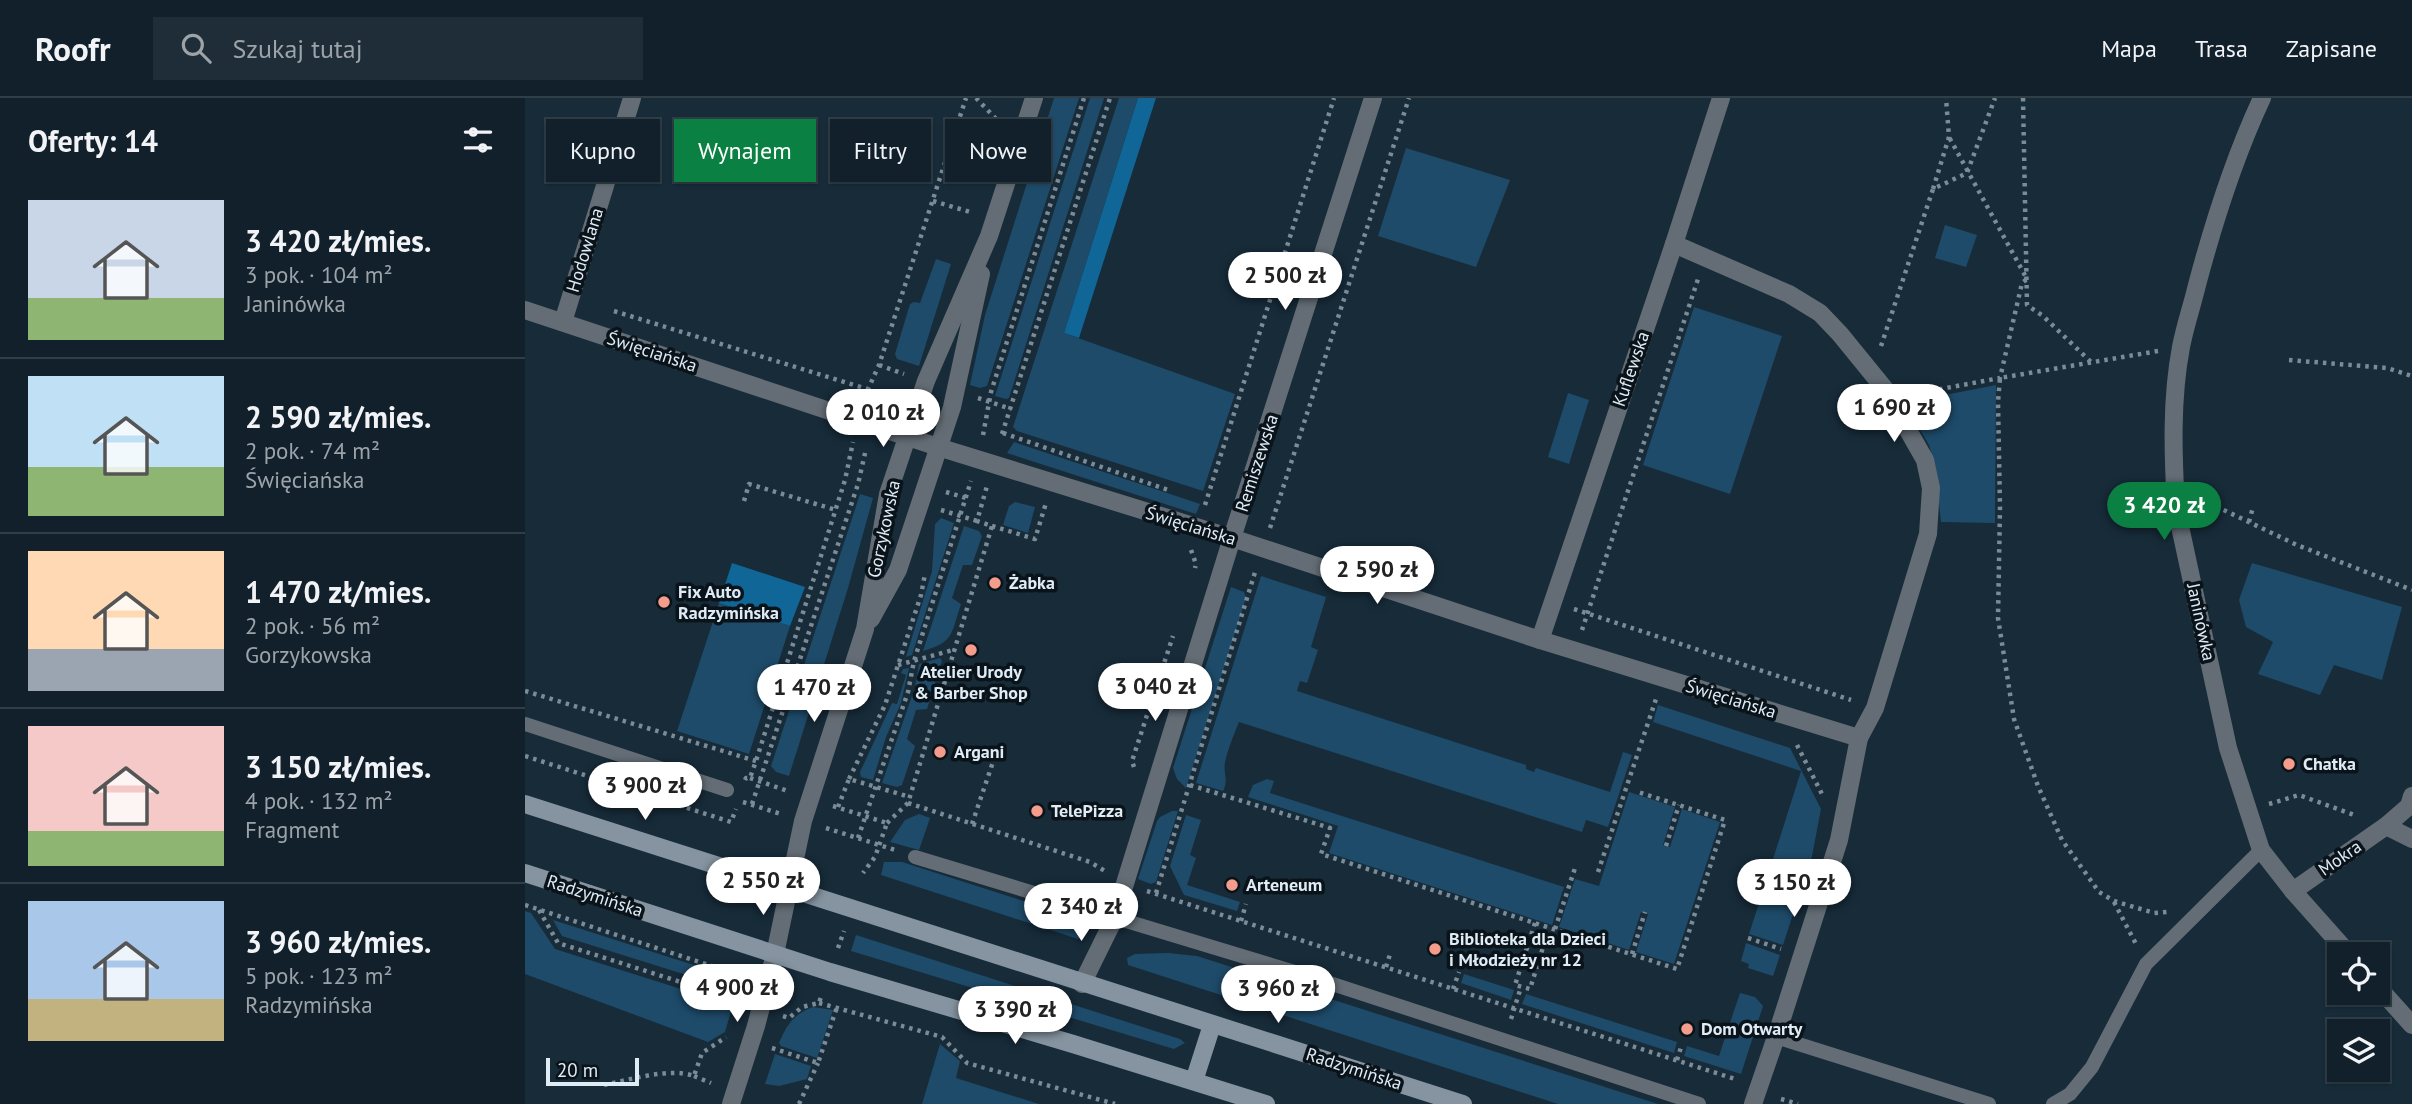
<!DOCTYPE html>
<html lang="pl">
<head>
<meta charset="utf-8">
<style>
  body { margin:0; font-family:"PT Sans",sans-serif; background:#1e2d37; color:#f1f3f6; height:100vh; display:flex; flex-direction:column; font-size:26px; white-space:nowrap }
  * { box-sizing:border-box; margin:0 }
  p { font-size:23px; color:#9ca3a9 }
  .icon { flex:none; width:38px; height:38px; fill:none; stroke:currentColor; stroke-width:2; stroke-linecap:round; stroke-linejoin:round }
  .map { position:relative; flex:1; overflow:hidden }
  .panel { display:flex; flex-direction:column; background:#11202b; width:525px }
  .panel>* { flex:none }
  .guide { position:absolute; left:21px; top:21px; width:665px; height:63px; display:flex; gap:14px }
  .fabs { position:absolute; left:1802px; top:844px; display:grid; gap:14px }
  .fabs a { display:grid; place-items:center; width:63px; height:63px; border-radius:0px; background:#11202b; box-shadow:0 2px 5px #0004,0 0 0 2px #303e47; font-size:35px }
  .scale { position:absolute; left:21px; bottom:18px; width:93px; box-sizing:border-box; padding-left:7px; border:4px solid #dfebf5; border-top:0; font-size:19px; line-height:24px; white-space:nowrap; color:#dfebf5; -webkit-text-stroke:5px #0a1319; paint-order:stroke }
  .price { position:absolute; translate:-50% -60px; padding:0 16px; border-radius:24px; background:#fff; color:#222; font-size:23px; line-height:46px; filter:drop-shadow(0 2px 4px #0008) }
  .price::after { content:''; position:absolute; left:50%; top:42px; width:21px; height:16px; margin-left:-10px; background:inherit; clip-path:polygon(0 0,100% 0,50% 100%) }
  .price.current { background:#0b8043; color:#fff }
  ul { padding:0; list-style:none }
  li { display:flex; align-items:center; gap:21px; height:175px; padding:0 28px }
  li+li { border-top:2px solid #303e47 }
  li span { display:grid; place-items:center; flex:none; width:196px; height:140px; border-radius:0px; color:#555 }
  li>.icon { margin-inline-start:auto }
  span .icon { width:84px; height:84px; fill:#fffc; stroke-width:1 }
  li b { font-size:30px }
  h2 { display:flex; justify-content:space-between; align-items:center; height:84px; padding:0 28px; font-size:30px }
  .pill { padding:0 24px; border-radius:0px; background:#11202b; box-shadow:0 2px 5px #0004,0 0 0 2px #303e47; font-size:24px; line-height:63px }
  .pill.current { background:#0b8043; color:#fff }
  header { display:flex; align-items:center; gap:42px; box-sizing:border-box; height:98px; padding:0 35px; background:#11202b; border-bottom:2px solid #303e47 }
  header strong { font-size:33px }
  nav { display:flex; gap:38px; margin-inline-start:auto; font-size:24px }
  .search { width:490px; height:63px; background:#1e2d37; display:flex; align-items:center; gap:18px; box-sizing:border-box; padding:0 24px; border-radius:0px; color:#9ca3a9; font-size:26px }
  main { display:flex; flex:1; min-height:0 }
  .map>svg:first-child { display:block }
  .green { fill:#1e4b6a }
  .forest { fill:#106697 }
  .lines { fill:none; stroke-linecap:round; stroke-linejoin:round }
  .path { stroke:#7b8b97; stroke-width:4.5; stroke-dasharray:3.5 5; stroke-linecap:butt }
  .service { stroke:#646d75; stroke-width:14 }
  .minor { stroke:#646d75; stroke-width:18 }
  .tertiary { stroke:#646d75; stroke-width:18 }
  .secondary { stroke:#8594a0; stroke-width:18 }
  .poi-dot { fill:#f49d8c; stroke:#0a1319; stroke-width:2.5 }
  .labels { text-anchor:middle; stroke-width:7; stroke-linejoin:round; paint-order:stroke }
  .street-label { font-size:18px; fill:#dfebf5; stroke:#0a1319 }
  .poi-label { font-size:18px; font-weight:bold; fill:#dfebf5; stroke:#0a1319; text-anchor:start }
</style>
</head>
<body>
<header>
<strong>Roofr</strong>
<div class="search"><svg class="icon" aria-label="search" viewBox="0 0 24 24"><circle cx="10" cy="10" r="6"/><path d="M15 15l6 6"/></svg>Szukaj tutaj</div>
<nav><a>Mapa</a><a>Trasa</a><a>Zapisane</a></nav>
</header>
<main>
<section class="panel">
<h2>Oferty: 14<svg class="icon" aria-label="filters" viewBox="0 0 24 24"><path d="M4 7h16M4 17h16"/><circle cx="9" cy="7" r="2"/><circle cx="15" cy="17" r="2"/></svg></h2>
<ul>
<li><span style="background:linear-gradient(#c9d6e8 70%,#8fb573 0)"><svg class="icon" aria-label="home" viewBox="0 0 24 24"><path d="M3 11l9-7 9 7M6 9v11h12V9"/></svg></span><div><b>3 420 zł/mies.</b><p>3 pok. · 104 m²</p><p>Janinówka</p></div></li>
<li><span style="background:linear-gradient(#bfe0f5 65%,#8fb573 0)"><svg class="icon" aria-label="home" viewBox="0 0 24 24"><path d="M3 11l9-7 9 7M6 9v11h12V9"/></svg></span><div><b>2 590 zł/mies.</b><p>2 pok. · 74 m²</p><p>Święciańska</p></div></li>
<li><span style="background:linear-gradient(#ffd9b3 70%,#9aa5b1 0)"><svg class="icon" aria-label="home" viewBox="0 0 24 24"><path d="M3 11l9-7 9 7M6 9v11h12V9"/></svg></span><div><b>1 470 zł/mies.</b><p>2 pok. · 56 m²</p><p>Gorzykowska</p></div></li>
<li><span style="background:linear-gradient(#f6c9c9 75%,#8fb573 0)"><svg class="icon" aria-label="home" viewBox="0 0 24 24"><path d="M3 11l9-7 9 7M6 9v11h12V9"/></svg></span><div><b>3 150 zł/mies.</b><p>4 pok. · 132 m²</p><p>Fragment</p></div></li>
<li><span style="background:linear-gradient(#a9c7e8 70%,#c2b280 0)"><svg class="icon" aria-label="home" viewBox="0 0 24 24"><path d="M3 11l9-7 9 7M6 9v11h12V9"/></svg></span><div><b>3 960 zł/mies.</b><p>5 pok. · 123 m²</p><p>Radzymińska</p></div></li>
</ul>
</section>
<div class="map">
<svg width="1887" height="1006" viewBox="0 0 1887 1006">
  <rect width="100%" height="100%" fill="#172b39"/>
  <g class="green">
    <polygon points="529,0 554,0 462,288 455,290 445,287 460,217"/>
    <polygon points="565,0 579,0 484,300 481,301 470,298"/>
    <polygon points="594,0 613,0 539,235 710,296 678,393 492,333 488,329"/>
    <polygon points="881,50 985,82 951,169 853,138"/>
    <polygon points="1420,127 1452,137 1441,169 1410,160"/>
    <polygon points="411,161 426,166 394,268 372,261 370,256 385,206 389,204 395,205"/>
    <polygon points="1169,209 1257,238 1205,396 1118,367"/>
    <polygon points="1471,287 1470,425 1416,424 1410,368 1404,347 1379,305"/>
    <polygon points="1043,295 1064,302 1044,366 1023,359"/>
    <polygon points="489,344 675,406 671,416 482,355"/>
    <polygon points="335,396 348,400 323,490 264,678 251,674 246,668"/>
    <polygon points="490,404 510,409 503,435 478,427 484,408"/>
    <polygon points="416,420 429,425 387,557 381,559 407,473 410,426"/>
    <path d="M439,428L454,433L457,438L447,467H438L427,500L436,506C426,535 430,544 398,553Z"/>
    <polygon points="1727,465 1877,509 1857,582 1809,567 1795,597 1733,576 1748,544 1721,529 1714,502"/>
    <path d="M736,478L801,499L786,549L793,552L782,585L775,583L772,593L1001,667V671L1009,674L1011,670L1085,694L1098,654L1107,657L1083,729L1061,722L1057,734L714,624C709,636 703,651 700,664C698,675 704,682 698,693L671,685Z"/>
    <polygon points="706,489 719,494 721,500 661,690 652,681 648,670"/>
    <polygon points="194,505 265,528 224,656 152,633"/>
    <polygon points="415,560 417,563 402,611 391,612 382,641 390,648 377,687 372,689 357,685 390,589 394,566"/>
    <polygon points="384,570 376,605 361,639 348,682 336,679 335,674 367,605 372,606 381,577 376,575 378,571"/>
    <polygon points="1133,607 1265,650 1296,711 1287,758 1276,791 1242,780 1276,673 1128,624"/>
    <polygon points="742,681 749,683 745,695 1039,789 1027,827 804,755 813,728 723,699 728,687"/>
    <polygon points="1104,694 1150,709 1138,747 1145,749 1157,711 1195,724 1149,866 1111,854 1123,816 1116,814 1104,852 1034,829 1050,781 1074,788"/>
    <polygon points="647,713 653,713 631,784 626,786 613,781 632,723 635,719"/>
    <polygon points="394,716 405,720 394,752 365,744 380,722"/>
    <polygon points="661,717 676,722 665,757 671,760 662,787 715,804 712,813 659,797 645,768"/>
    <path d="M359,764H377L554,821C559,829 558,834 553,841L356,777Z"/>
    <polygon points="1239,790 1273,801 1258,847 1224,836"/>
    <polygon points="0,813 6,815 30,851 200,905 207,910 200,934 183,944 0,876"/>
    <polygon points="28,822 200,877 203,881 187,885 37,838"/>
    <polygon points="331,837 655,941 660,945 649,951 326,853"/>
    <polygon points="1221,845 1255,857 1248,878 1223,870 1224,866 1216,863"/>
    <polygon points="643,855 672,858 1133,1006 1033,1006 603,867 602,860 610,856"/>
    <polygon points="939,876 989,892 986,902 936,885"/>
    <polygon points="1215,895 1230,899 1238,908 1216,976 1159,958 1162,948 1194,958"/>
    <polygon points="1001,896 1152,944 1149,955 997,906"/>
    <path d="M288,909L308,912L292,960L256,948L254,945C262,926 269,916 288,909Z"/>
    <polygon points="415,946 435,963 431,980 514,1006 397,1006"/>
    <polygon points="250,956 286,968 282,981 254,988 240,986"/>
  </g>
  <g class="forest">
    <polygon points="613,0 631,0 554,240 539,235"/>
    <polygon points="207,465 280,489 265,528 194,505"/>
  </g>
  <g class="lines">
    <g class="path">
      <polyline points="451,0 474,24"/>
      <polyline points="1498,0 1502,207 1518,218 1567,265"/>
      <polyline points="429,40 465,52"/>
      <polyline points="1408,91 1424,39 1421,0"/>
      <polyline points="408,103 445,114"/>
      <polyline points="89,213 342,291"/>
      <polyline points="1356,248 1408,91 1442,75 1470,0"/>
      <polyline points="1633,253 1475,280 1473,304 1475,409 1473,520 1489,621 1513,688 1537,742 1574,794 1589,803 1629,815 1642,814"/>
      <polyline points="1764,262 1862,270 1887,278"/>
      <polyline points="354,267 379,276"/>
      <polyline points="1389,296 1475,280 1497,185 1502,181 1424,39"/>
      <polyline points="339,300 354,267 441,0"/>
      <polyline points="453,300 486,311"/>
      <polyline points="353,305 359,298 372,294"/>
      <polyline points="478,335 646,393"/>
      <polyline points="477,336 585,0"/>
      <polyline points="458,337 466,294 559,0"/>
      <polyline points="421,394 441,400"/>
      <polyline points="219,403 224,386 311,412"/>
      <polyline points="1675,405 1682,404 1772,447 1887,492"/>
      <polyline points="680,407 809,0"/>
      <polyline points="416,412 452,423"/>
      <polyline points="1724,424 1728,409"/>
      <polyline points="467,428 510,441 521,405"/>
      <polyline points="745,430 884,0"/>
      <polyline points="666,452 671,466 670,470"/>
      <polyline points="1049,511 1326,602"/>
      <polyline points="1057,532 1173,181"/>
      <polyline points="373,567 428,552"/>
      <polyline points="0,593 231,663"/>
      <polyline points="1272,647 1298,698"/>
      <polyline points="0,658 206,724 211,711"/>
      <polyline points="609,669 607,663 648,538"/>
      <polyline points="225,680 263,693"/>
      <polyline points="324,681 360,607 396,497 400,476"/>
      <polyline points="220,682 221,680 225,680 231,663 320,382 328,344"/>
      <polyline points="665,687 805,730 796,756 1152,871 1200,722 1113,694"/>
      <polyline points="218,704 256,716"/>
      <polyline points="383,705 565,764 580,773"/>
      <polyline points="227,706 333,386 341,351"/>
      <polyline points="1744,706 1774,697 1832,718"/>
      <polyline points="308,708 362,725 350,759 338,775"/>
      <polyline points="313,709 324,681 385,699"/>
      <polyline points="362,725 383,705 467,428 452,423 462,388"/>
      <polyline points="447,726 471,655"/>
      <polyline points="301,730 370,752"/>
      <polyline points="333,740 383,594 389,563 446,383"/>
      <polyline points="1141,748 1154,707"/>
      <polyline points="1073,774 1131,601"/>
      <polyline points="1241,785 1273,796"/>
      <polyline points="622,793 1210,981"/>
      <polyline points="631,795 731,471"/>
      <polyline points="1589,804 1611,846"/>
      <polyline points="0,807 205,874 213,898"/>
      <polyline points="14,812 33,845 212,902"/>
      <polyline points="716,823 721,806"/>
      <polyline points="1010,825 990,887 1005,891 1024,830"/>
      <polyline points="1030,831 1051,767"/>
      <polyline points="1223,840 1256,851"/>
      <polyline points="313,850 319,833"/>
      <polyline points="1107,856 1120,814"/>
      <polyline points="861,869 866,853"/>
      <polyline points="928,891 934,874"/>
      <polyline points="294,905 417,939 442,965 590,1006"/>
      <polyline points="258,918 264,920 277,909 294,905 296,899"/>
      <polyline points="986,921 996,889"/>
      <polyline points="247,950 293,965 312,909"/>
      <polyline points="1152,962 1157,946"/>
      <polyline points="169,978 186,985"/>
      <path d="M79,987C104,982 145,969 169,978L177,955L201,939"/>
      <polyline points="1256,1001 1273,1006"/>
      <polyline points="274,1006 293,965"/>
    </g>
    <g class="service">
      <polyline points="0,626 202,692"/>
      <polyline points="390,759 783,878 1174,1006"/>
      <polyline points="1251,939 1464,1006"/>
      <polyline points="1528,1006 1545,996 1567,969 1621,866 1736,752"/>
    </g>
    <g class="minor">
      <path d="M1737,0C1709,60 1689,123 1672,187C1667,208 1660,228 1656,249C1646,302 1648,357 1651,410L1703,650L1736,752L1768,793L1824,856"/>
      <polyline points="1149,146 1264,196 1295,215 1315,236 1359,290 1400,362 1406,390 1403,436 1350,610 1334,640 1314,742 1251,939 1228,1006"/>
      <polyline points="0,212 413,349 707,440 1015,542 1334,640"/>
      <polyline points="38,224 107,0"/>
      <polyline points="1015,542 1149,146 1196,0"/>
      <polyline points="1861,728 1887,741"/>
      <polyline points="1768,793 1861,728 1884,708 1887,698"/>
      <polyline points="557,886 589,821 707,440 848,0"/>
      <polyline points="1853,889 1887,927"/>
      <polyline points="206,1006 231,928 250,856"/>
    </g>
    <g class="tertiary">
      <polyline points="346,521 373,472 427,309 456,176"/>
      <polyline points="250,856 278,723 340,531 363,396 401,283 464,138 509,0"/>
    </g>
    <g class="secondary">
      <polyline points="0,706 938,1006"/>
      <polyline points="0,775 305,874 548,946 741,1006"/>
      <polyline points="669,983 687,927"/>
    </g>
  </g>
  <g class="poi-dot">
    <circle cx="470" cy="485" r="7"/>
    <circle cx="139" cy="504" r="7"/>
    <circle cx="446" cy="552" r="7"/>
    <circle cx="415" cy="654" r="7"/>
    <circle cx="1764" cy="666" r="7"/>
    <circle cx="512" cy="713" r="7"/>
    <circle cx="707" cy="787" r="7"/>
    <circle cx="910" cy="851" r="7"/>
    <circle cx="1162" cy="931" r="7"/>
  </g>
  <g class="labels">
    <g class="street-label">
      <text transform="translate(60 152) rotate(-73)" y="6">Hodowlana</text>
      <text transform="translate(127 254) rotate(18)" y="6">Święciańska</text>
      <text transform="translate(1106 271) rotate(-71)" y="6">Kuflewska</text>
      <text transform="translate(732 365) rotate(-72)" y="6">Remiszewska</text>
      <text transform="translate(666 428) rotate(17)" y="6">Święciańska</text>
      <text transform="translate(359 431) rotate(-78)" y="6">Gorzykowska</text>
      <text transform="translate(1676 524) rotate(78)" y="6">Janinówka</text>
      <text transform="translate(1206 601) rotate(17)" y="6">Święciańska</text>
      <text transform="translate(1815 760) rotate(-35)" y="6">Mokra</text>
      <text transform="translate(70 798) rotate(18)" y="6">Radzymińska</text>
      <text transform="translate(829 971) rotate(18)" y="6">Radzymińska</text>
    </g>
    <g class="poi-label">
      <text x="484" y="491">Żabka</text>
      <text x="153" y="500">Fix Auto<tspan x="153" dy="21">Radzymińska</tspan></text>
      <text x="446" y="580" text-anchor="middle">Atelier Urody<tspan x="446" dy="21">&amp; Barber Shop</tspan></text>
      <text x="429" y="660">Argani</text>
      <text x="1778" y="672">Chatka</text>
      <text x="526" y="719">TelePizza</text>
      <text x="721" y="793">Arteneum</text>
      <text x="924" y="847">Biblioteka dla Dzieci<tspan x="924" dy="21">i Młodzieży nr 12</tspan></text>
      <text x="1176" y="937">Dom Otwarty</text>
    </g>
  </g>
</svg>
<div class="fabs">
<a><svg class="icon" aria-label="locate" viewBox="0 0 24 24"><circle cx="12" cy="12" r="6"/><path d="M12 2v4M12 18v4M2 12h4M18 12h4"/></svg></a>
<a><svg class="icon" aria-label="layers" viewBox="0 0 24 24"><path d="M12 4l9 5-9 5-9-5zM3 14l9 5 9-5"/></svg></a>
</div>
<div class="scale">20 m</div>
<b class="price" style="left:760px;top:214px">2 500 zł</b>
<b class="price" style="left:1369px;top:346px">1 690 zł</b>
<b class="price" style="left:358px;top:351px">2 010 zł</b>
<b class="price current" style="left:1639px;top:444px">3 420 zł</b>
<b class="price" style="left:852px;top:508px">2 590 zł</b>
<b class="price" style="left:630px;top:625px">3 040 zł</b>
<b class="price" style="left:289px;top:626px">1 470 zł</b>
<b class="price" style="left:120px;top:724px">3 900 zł</b>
<b class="price" style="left:238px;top:819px">2 550 zł</b>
<b class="price" style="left:1269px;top:821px">3 150 zł</b>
<b class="price" style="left:556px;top:845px">2 340 zł</b>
<b class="price" style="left:212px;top:926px">4 900 zł</b>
<b class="price" style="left:753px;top:927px">3 960 zł</b>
<b class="price" style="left:490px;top:948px">3 390 zł</b>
<div class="guide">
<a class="pill">Kupno</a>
<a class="pill current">Wynajem</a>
<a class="pill">Filtry</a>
<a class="pill">Nowe</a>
</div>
</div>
</main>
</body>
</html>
